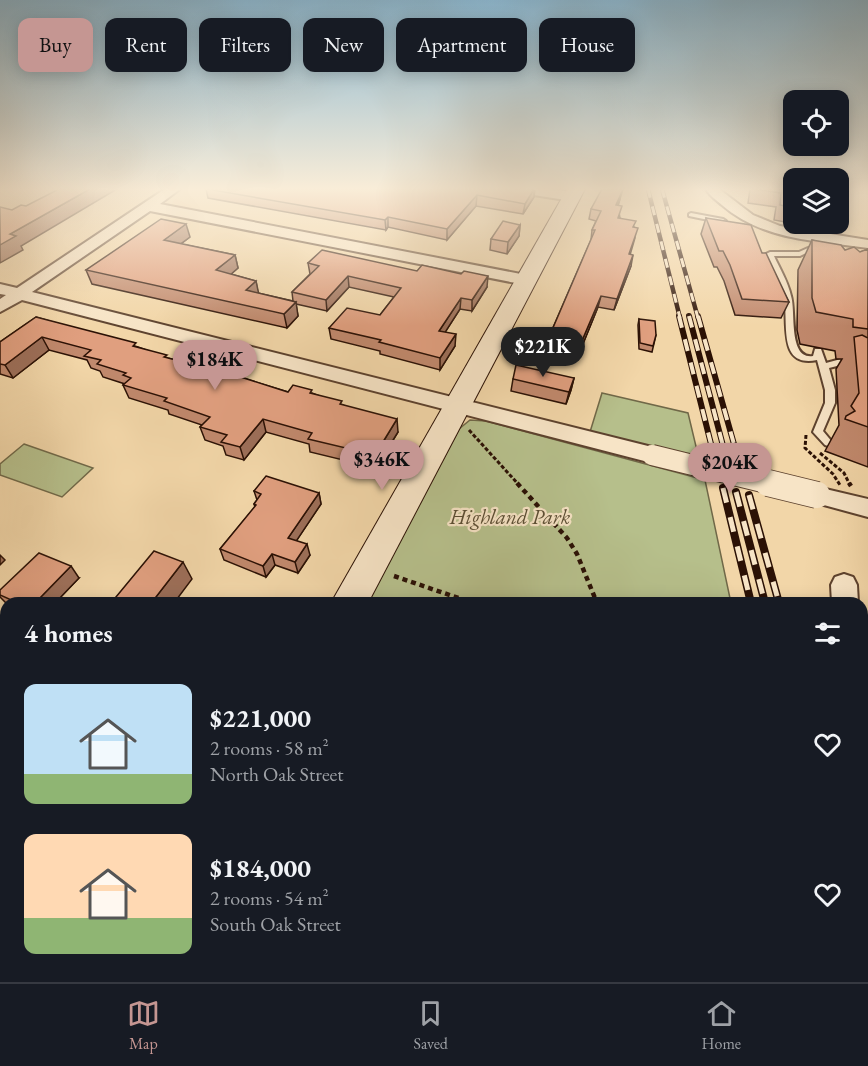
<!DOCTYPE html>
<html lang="en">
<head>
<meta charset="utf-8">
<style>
  body { margin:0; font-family:"EB Garamond",serif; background:#20242c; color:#f1f3f6; height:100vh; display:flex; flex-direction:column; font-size:22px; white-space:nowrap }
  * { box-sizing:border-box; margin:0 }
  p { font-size:20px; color:#9ea1a6 }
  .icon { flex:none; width:33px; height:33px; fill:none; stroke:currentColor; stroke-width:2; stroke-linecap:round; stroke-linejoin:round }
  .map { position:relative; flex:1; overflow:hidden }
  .panel { position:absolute; left:0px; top:597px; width:868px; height:386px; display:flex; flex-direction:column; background:#171b24; border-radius:18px 18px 0 0; box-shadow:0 3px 15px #0003 }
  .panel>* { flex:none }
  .banner { position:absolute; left:18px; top:18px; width:832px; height:54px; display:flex; gap:12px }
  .fabs { position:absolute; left:783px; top:90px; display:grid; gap:12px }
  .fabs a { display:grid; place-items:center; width:66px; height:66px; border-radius:12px; background:#171b24; box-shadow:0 3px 15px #0003; font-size:30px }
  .price { position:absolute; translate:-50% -51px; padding:0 14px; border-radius:21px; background:#c59692; color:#111; font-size:20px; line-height:39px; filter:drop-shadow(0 2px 3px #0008) }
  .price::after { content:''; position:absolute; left:50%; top:36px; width:18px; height:14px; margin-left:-9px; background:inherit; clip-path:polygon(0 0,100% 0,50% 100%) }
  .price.active { background:#222; color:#fff }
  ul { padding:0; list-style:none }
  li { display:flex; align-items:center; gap:18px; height:150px; padding:0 24px }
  li span { display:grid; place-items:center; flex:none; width:168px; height:120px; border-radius:12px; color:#555 }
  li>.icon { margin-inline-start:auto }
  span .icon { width:72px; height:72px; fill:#fffc; stroke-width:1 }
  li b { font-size:26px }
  h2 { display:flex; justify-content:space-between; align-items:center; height:72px; padding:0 24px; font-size:26px }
  .pill { padding:0 21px; border-radius:12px; background:#171b24; box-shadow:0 3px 15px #0003; font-size:21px; line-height:54px }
  .pill.active { background:#c59692; color:#111 }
  .dock { display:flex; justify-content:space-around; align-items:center; height:84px; border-top:2px solid #363941; background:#171b24; font-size:16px; color:#9ea1a6 }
  .dock a { display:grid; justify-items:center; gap:3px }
  .dock .active { color:#c59692 }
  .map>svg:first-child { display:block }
  .green { fill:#b6bf8b; stroke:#706848; stroke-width:1.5 }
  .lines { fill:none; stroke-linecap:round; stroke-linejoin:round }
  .service-casing { stroke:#5d422e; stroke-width:4 }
  .minor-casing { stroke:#5d422e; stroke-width:4 }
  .secondary-casing { stroke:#2b1105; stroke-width:2 }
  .path-far2 { stroke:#2b1105; stroke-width:3; stroke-dasharray:4 2; stroke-linecap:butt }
  .path-far1 { stroke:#2b1105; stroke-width:4.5; stroke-dasharray:5 4; stroke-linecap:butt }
  .path { stroke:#2b1105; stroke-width:5; stroke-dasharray:7 4.5; stroke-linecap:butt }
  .service { fill:#f7e4c6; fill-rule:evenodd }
  .minor { fill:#f7e4c6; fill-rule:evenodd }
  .secondary { fill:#f7e4c6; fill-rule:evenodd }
  .rail-far3-casing { stroke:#2b1105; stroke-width:4.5 }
  .rail-far2-casing { stroke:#2b1105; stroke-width:6 }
  .rail-far1-casing { stroke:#2b1105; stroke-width:8 }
  .rail-casing { stroke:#2b1105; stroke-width:9 }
  .rail-far3 { stroke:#f7e4c6; stroke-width:3; stroke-dasharray:9; stroke-linecap:butt }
  .rail-far2 { stroke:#f7e4c6; stroke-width:4; stroke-dasharray:12; stroke-linecap:butt }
  .rail-far1 { stroke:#f7e4c6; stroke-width:5; stroke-dasharray:15; stroke-linecap:butt }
  .rail { stroke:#f7e4c6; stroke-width:7; stroke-dasharray:20; stroke-linecap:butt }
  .minor-bridge-far1-casing { stroke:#5d422e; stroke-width:22; stroke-linecap:butt }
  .minor-bridge-casing { stroke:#5d422e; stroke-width:28; stroke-linecap:butt }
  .minor-bridge-far1 { stroke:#f7e4c6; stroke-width:20 }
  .minor-bridge { stroke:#f7e4c6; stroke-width:26 }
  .wall { fill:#c1896d; stroke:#2b1105; stroke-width:1.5 }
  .shaded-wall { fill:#9d6f59; stroke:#2b1105; stroke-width:1.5 }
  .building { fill:#e09f7f; stroke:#2b1105; stroke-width:1.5 }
  .labels { text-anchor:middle; stroke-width:4.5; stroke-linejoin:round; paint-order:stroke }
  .park-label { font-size:21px; font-style:italic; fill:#5c4e34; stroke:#f7e4c6 }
</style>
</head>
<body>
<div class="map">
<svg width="868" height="982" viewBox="0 0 868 982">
  <rect width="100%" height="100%" fill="#f2d6a8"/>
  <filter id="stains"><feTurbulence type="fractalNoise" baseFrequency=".00333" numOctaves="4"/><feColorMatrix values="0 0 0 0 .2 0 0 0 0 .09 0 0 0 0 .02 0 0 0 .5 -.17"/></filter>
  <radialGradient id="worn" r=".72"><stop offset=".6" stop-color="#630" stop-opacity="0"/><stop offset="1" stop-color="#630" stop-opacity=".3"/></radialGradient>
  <g class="green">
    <polygon points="602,393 688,413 699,459 590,432"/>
    <polygon points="470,420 486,421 705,480 731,603 367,603 459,429"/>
    <polygon points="24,444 93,468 62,497 0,475 0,464"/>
    <polygon points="812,976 814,982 230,982 220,977"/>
  </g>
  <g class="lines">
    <defs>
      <g id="service">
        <polygon points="691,213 723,219 726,221 723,223 689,216 689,214"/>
        <path d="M808,248L814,249L800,256H774C780,269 788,282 791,296C796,311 788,360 813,356L815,349H821L826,363L841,359L857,362L858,364L854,367L841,365L829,368L835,390V403L823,431L833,443L828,446L825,445L813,432L825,403V390L817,360C777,368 789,322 784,298C781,283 772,268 766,254L770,252H799Z"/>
      </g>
      <g id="minor">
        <polygon points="165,189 180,189 160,204 526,275 534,280 526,285 150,211 32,292 652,447 660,450 663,455 660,460 652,463 22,300 0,312 0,299 6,295 0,294 0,284 17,288"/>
        <path d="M514,189C529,188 568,187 579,197L572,201L521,193Z"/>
        <path d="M706,189H719L753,215L780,226L868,240V248C817,241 762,240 722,205C716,200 709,195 706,189Z"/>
        <polygon points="817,487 868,499 868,517 809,501 806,495 809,489"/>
        <polygon points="844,574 853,577 857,585 858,603 832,603 831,585 835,577"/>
        <polygon points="862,653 868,655 868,695 862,693"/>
      </g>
      <g id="secondary">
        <polygon points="567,189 585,189 368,603 331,603"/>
        <polygon points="0,871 6,873 6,923 0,920"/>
        <polygon points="119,976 172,976 170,982 117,982"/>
      </g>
    </defs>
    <use href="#service" class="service-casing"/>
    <use href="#minor" class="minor-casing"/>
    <use href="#secondary" class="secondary-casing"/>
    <g class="path-far2">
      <polyline points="469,430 519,485"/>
      <polyline points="806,435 805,448 833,474 840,485"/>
      <polyline points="820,453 844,473 850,485"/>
    </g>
    <g class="path-far1">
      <polyline points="517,483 567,538 577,554 597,603"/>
      <polyline points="849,483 851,486"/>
      <polyline points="394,576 473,603"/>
    </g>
    <g class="path">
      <polyline points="862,823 868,824"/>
      <polyline points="862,853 868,871"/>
      <polyline points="787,976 788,982"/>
    </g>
    <use href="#service" class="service"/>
    <use href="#minor" class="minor"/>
    <use href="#secondary" class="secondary"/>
    <defs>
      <g id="rail-far3">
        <polyline points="648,189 680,318"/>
        <polyline points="662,189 698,318"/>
      </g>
      <g id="rail-far2">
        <polyline points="679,316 714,456"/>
        <polyline points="689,316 727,461"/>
        <polyline points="698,316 739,462"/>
      </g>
      <g id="rail-far1">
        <polyline points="723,488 751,603"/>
        <polyline points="736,492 765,603"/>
        <polyline points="749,495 779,603"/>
      </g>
      <g id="rail">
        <polyline points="862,899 868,919"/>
        <polyline points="862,970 866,982"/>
        <polyline points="844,976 845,982"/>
      </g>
    </defs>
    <use href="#rail-far3" class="rail-far3-casing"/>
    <use href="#rail-far2" class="rail-far2-casing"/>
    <use href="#rail-far1" class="rail-far1-casing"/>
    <use href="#rail" class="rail-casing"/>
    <use href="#rail-far3" class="rail-far3"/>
    <use href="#rail-far2" class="rail-far2"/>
    <use href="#rail-far1" class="rail-far1"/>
    <use href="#rail" class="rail"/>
    <defs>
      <polyline id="minor-bridge-far1" points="652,455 774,485"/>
      <polyline id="minor-bridge" points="768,483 817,495"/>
    </defs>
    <use href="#minor-bridge-far1" class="minor-bridge-far1-casing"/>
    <use href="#minor-bridge" class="minor-bridge-casing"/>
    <use href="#minor-bridge-far1" class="minor-bridge-far1"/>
    <use href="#minor-bridge" class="minor-bridge"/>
  </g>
  <g class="wall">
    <polygon points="206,189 535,189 534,197 523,214 476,206 447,240 388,227 386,230 208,198"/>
    <polygon points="750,189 794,189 794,224 820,224 818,228 774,220 776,207 748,203"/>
    <polygon points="620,199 618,206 620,218 634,227 635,238 630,255 631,266 614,310 598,307 576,361 544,355 546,344 591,240 592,230 596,221 589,219 591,209"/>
    <polygon points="706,218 762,253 789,302 781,318 735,315 724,281 717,267 714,267 701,234"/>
    <polygon points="520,225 519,236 507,254 490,250 491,239"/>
    <polygon points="190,237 181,244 235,255 238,268 231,274 256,281 258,293 293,301 292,292 310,274 308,263 487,287 472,311 460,309 445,332 455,346 440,370 380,354 380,351 331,339 329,328 380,315 394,297 349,287 327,311 296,304 298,316 287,328 92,284 86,270"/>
    <polygon points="812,240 845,250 860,252 868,249 868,467 825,451 839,425 836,369 842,359 836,359 835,351 800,344 797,330 798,270"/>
    <polygon points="36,317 138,347 168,358 202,367 229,369 230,374 288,392 312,393 343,405 398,432 376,468 310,452 309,444 266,432 244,460 226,455 223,446 205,440 200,427 202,425 169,414 168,410 129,398 123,385 125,384 103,377 100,371 91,368 87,360 49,350 13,378 0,374 0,342"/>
    <polygon points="639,319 656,335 652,352 639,349 638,325"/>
    <polygon points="574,378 571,390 566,404 511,391 513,379"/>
    <polygon points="254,491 319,493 321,504 296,541 310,555 298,573 275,565 266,577 224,560 220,549 255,507 254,504 257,500"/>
    <polygon points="79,578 55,603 6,603 0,597 0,590"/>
    <polygon points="789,976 827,976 828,982 790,982"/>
  </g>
  <g class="shaded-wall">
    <polygon points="90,189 117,189 21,246 23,250 0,263 0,245 10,234"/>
    <polygon points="534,189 534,197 523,214 525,204"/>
    <polygon points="623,189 620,199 614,216 616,205"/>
    <polygon points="477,195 476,206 447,240 447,229"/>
    <polygon points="388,217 388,227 386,230 385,220"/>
    <polygon points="186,224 190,237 168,253 164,240"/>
    <polygon points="520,225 519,236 507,254 508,242"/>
    <polygon points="235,255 238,268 220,284 216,270"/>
    <polygon points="633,255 631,266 614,310 617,299"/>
    <polygon points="348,276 349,287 327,311 326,300"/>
    <polygon points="488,276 487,287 472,311 472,300"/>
    <polygon points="256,281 259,295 246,290"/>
    <polygon points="601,296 598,307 576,361 578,350"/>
    <polygon points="461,298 460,309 439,342 439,331"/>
    <polygon points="296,302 298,316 287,328 284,314"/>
    <polygon points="456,334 455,346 440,370 440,358"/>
    <polygon points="42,337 49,350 13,378 5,365"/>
    <polygon points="574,378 571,390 566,404 569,392"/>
    <polygon points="263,419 266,432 244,460 240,447"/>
    <polygon points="397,419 398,432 376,468 375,455"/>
    <polygon points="319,493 321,504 291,549 288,538"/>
    <polygon points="307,544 310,555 298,573 295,562"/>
    <polygon points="272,554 275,565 266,577 263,566"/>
    <polygon points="0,555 5,560 0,565"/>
    <polygon points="183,562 192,579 174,603 153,603 152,602"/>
    <polygon points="71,566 79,578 55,603 35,603"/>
  </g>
  <g class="building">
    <polygon points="59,189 90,189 10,234 16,236 0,245 0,207 12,210 21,205 26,206"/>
    <polygon points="207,189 534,189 525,204 477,195 447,229 388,217 385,220"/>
    <polygon points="602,189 623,189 616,205 622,206 618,218 636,221 633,227 638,228 629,254 633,255 617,299 601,296 578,350 546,344 595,230 592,230 601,211 591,209"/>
    <polygon points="754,189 794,189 794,208 780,205 781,193"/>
    <polygon points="706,218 751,225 762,253 766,253 789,302 742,299 730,265 723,251 719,251"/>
    <polygon points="161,219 186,224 164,240 235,255 216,270 256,281 246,290 296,302 284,314 86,270"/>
    <polygon points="503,221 520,225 508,242 491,239"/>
    <polygon points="812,240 841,245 845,250 854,247 860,252 868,249 868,329 853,327 853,319 816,312 812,298"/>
    <polygon points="322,250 417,271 422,265 461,274 464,271 488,276 472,300 461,298 439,331 456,334 440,358 379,342 381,340 329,328 347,308 380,315 401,288 348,276 326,300 292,292 319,266 308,263"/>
    <polygon points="36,317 136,343 133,346 167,355 164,357 202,367 207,362 229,369 225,372 288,392 293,385 312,390 310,393 342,401 340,404 397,419 375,455 308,439 312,433 263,419 240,447 221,442 227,435 200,427 210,417 164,401 167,398 123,385 131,378 123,375 126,373 97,364 101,360 84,356 91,350 42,337 5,365 0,364 0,342"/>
    <polygon points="639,319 655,321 656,335 653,346 640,343"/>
    <polygon points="862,335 868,338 868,427 845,419 846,416 855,411 851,406 859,393 854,337"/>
    <polygon points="516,365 574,378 569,392 513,379"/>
    <polygon points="266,476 319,493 288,538 307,544 295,562 272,554 263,566 220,549 256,505 254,504 261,494 254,491"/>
    <polygon points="154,551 183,562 152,602 155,603 111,603"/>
    <polygon points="39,553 71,566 35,603 18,603 0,595 0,590"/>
    <polygon points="802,976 827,976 828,982 803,982"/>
  </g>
  <linearGradient id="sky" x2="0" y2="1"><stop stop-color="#89b6d0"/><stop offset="0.58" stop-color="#f9edd8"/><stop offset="1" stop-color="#f9edd8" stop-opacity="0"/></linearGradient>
  <rect width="868" height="326" fill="url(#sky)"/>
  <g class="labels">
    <g class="park-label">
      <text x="510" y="524">Highland Park</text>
    </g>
  </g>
  <rect width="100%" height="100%" filter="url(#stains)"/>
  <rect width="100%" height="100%" fill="url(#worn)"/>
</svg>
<div class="fabs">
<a><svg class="icon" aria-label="locate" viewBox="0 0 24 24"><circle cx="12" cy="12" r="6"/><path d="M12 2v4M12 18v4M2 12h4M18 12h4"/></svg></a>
<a><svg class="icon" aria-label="layers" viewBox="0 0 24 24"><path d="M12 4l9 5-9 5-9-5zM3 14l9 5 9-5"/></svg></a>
</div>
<b class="price active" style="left:543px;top:378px">$221K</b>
<b class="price" style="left:215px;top:391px">$184K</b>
<b class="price" style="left:382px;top:491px">$346K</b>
<b class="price" style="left:730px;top:494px">$204K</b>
<div class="banner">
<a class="pill active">Buy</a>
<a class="pill">Rent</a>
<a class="pill">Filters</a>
<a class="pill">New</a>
<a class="pill">Apartment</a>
<a class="pill">House</a>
</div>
<section class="panel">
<h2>4 homes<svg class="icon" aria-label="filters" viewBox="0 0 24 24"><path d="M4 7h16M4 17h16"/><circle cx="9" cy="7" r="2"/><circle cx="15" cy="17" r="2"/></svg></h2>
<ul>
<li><span style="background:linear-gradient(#bfe0f5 75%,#8fb573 0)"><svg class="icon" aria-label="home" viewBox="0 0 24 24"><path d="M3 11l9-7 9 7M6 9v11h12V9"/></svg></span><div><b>$221,000</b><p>2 rooms · 58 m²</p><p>North Oak Street</p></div><svg class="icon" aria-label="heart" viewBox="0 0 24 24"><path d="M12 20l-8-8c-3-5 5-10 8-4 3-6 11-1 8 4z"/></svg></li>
<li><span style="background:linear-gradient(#ffd9b3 70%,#8fb573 0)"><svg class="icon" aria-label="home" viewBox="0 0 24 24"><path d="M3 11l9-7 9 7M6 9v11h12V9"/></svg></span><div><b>$184,000</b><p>2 rooms · 54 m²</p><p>South Oak Street</p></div><svg class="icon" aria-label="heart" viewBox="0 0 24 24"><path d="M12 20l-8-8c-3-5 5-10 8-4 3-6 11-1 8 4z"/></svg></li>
</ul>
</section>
</div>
<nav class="dock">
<a class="active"><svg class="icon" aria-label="map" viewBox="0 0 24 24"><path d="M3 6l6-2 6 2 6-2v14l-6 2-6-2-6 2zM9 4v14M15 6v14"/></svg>Map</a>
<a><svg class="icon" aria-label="saved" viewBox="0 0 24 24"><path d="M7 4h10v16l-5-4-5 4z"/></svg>Saved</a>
<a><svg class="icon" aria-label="home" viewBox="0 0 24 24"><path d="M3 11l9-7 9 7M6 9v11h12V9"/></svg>Home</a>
</nav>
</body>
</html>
